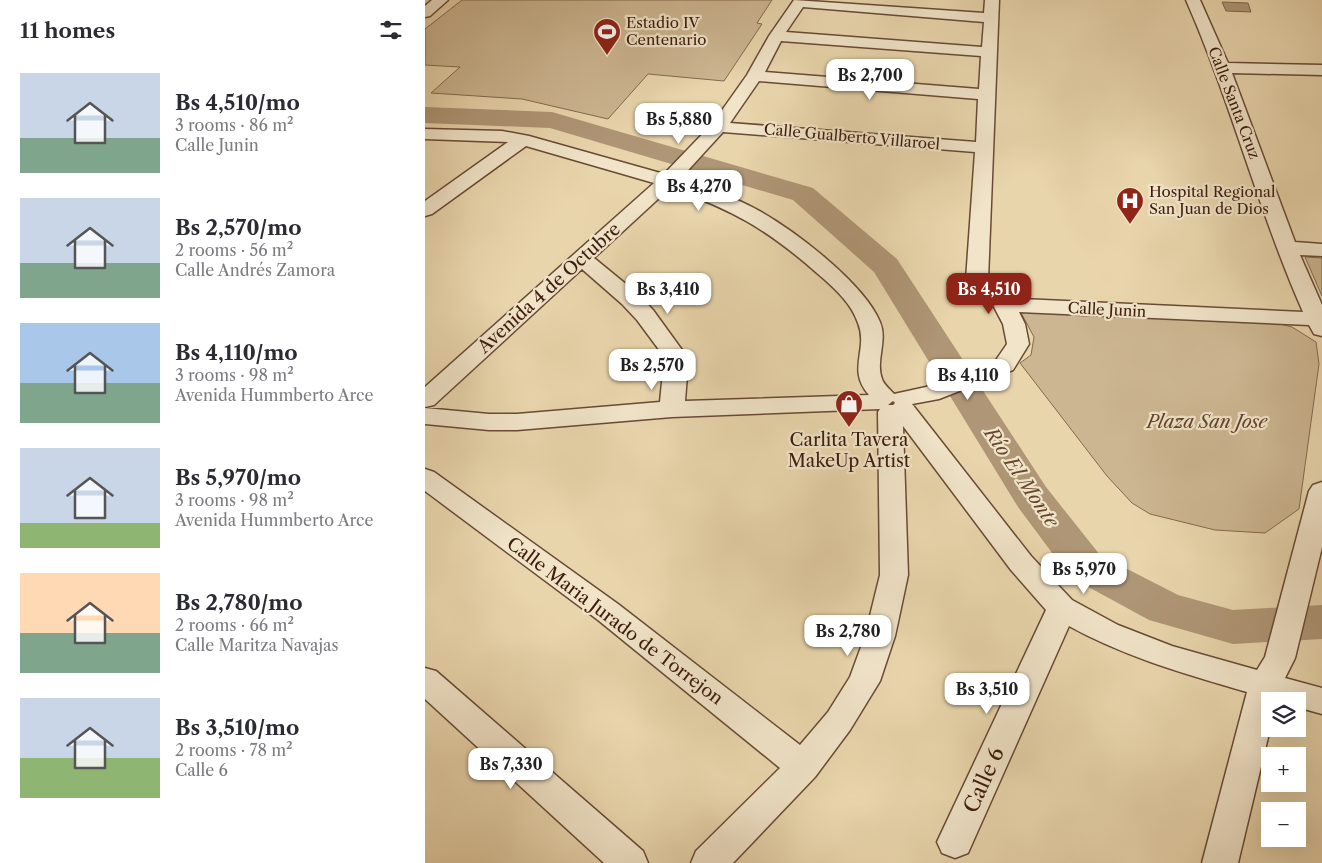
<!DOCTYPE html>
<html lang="en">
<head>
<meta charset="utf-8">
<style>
  body { margin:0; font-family:"Libre Caslon Text",serif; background:#f7f7f7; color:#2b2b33; height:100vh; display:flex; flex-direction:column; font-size:19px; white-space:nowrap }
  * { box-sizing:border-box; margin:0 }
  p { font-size:16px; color:#7c7c81 }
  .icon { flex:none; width:28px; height:28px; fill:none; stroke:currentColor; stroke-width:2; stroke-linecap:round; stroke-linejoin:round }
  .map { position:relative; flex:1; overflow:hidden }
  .panel { display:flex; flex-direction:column; background:#fff; width:425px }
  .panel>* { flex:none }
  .controls { position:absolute; left:836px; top:692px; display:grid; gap:10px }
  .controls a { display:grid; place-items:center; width:45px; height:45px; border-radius:0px; background:#fff; box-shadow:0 5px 20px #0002; font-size:25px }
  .price { position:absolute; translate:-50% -42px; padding:0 11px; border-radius:10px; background:#fff; color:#222; font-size:16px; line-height:32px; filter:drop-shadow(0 1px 2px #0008) }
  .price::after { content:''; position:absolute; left:50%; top:30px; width:15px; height:11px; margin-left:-8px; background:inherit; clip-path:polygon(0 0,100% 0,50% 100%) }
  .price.selected { background:#8f2418; color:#fff }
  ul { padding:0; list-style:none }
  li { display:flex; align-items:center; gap:15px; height:125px; padding:0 20px }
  li span { display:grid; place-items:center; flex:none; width:140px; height:100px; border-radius:0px; color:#555 }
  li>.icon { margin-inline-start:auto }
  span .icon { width:60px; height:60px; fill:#fffc; stroke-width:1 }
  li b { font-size:21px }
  h2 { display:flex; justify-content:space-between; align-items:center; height:60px; padding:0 20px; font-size:21px }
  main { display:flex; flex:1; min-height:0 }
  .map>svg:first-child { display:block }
  .green { fill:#ccb691; stroke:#84694f }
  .water { fill:#af9676; stroke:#81654c }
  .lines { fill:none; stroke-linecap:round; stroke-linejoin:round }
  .river { fill:#af9676; fill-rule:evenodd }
  .street-casing { stroke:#684a35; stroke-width:3 }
  .street { fill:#f1e4c9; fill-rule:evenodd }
  .labels { text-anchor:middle; stroke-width:4.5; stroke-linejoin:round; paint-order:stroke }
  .far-poi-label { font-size:15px; fill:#3d1c0d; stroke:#f1e4c9; text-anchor:start }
  .far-street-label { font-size:15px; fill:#3d1c0d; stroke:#f1e4c9 }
  .street-label { font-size:18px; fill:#3d1c0d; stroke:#f1e4c9 }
  .park-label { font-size:18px; font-style:italic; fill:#61422e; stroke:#f1e4c9 }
  .poi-label { font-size:18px; fill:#3d1c0d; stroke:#f1e4c9 }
  .water-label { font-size:19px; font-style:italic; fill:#654732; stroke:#f1e4c9 }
  .near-street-label { font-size:21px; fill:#3d1c0d; stroke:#f1e4c9 }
</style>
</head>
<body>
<main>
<section class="panel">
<h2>11 homes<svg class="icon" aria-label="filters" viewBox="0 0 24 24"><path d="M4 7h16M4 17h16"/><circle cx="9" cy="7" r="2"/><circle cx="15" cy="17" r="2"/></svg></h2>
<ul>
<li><span style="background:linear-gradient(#c9d6e8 65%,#7fa58c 0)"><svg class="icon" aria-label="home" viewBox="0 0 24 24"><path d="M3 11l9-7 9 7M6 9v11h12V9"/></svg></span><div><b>Bs 4,510/mo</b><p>3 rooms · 86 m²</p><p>Calle Junin</p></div></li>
<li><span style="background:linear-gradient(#c9d6e8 65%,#7fa58c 0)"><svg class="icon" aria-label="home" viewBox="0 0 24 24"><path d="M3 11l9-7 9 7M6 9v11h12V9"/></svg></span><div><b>Bs 2,570/mo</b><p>2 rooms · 56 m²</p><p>Calle Andrés Zamora</p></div></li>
<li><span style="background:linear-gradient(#a9c7e8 60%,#7fa58c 0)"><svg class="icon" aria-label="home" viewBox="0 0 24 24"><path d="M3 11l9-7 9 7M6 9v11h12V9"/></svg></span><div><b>Bs 4,110/mo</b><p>3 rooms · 98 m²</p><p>Avenida Hummberto Arce</p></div></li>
<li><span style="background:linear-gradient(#c9d6e8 75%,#8fb573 0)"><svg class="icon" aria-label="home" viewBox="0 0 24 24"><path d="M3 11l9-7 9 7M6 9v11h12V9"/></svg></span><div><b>Bs 5,970/mo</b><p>3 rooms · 98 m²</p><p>Avenida Hummberto Arce</p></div></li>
<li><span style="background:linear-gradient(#ffd9b3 60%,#7fa58c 0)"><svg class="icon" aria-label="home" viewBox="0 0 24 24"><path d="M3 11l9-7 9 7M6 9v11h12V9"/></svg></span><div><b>Bs 2,780/mo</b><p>2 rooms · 66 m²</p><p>Calle Maritza Navajas</p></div></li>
<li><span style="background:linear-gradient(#c9d6e8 60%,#8fb573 0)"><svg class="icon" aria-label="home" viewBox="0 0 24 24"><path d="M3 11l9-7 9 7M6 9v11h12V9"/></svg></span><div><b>Bs 3,510/mo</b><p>2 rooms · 78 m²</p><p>Calle 6</p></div></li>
</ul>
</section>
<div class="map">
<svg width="897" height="863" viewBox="0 0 897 863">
  <rect width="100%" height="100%" fill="#e9d5ac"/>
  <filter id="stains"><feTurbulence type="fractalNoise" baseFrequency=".004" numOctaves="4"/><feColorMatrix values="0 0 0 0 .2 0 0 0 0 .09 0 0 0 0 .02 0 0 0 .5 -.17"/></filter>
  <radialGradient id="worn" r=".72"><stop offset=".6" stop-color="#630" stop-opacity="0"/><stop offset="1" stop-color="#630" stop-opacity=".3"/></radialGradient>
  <g class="green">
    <polygon points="37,0 347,0 332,23 337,24 299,81 223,74 183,119 97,99 6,93 35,67 0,65 0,29"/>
    <polygon points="880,257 897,258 897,296"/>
    <polygon points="594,309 843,321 867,327 891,342 894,364 874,509 840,533 790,530 725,514 707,503 682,476 595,363 606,355 609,337"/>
  </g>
  <polygon class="water" points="797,2 823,3 826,12 801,11"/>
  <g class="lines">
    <polygon class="river" points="0,107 127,112 388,188 472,259 621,487 675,555 753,595 808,610 897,605 897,639 808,644 724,620 645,577 593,507 449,272 368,200 125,128 0,123"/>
    <defs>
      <g id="street">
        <polygon points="7,0 23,0 5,16 0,17 0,6"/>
        <path d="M369,0L559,13L560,0H574L563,280C570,293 583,298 597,299L878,312C833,210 806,102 761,0H775L803,63L897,65V75L807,73L870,242L897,244V256L875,255L897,305V336L889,334L884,325L594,312L600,324L604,344L588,370L514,399L487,404L606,556L647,600L693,625L747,646L832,670L840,657L884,491L888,485L897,482V547L870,658L860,678L897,688V714L872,707V701H845V729L813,863H777L822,692C761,674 700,657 644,626L543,853L530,858L517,853L512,842L621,610L586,570L478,426L483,575L470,636L455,681L425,730L390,777L308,863H266L271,851L355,768L173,620L0,491V469L9,472L193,604L375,745L403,712L425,677L440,636L455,575L453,412L455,409L247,417L92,430H64L0,424V408L64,414H92L235,402L239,362L235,351L212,320L197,304L157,269L9,405L0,407V387L229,183L101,146L7,214L0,216V201L83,142L0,139V129L77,131L104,136L239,174L288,123L322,75L344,36ZM378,7L559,22L557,47L361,32ZM356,41L556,56L554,89L340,72ZM334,81L553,99L551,142L305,123ZM298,132L550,152L541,280L552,296L569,307L578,324L582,344L571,360L501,387L469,394C465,389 459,385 457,379C450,360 463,341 455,322C439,283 367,228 329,208C306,196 280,187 255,179ZM245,188C307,209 343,230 392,273C408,287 426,302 433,323C444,350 421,369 444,395L260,401L263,362L257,350L228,310L213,294L169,258ZM468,401L470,403L468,405H463Z"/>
        <polygon points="0,668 11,671 218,851 223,863 179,863 0,699"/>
      </g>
    </defs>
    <use href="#street" class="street-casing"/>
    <use href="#street" class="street"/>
  </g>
  <defs>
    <symbol id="stadium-pin" viewBox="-11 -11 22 30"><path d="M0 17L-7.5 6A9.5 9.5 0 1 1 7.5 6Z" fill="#8f2418" stroke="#f1e4c9"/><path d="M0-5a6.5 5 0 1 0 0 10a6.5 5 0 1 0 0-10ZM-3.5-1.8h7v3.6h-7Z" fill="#fff"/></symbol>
    <symbol id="hospital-pin" viewBox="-11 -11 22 30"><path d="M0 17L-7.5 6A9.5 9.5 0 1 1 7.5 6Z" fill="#8f2418" stroke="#f1e4c9"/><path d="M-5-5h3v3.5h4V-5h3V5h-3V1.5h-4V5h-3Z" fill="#fff"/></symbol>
    <symbol id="shop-pin" viewBox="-11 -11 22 30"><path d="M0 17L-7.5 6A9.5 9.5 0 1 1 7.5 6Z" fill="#8f2418" stroke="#f1e4c9"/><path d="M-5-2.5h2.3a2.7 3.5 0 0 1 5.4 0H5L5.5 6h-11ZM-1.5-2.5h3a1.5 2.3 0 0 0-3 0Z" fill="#fff"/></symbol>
  </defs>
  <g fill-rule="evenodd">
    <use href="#stadium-pin" x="166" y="16" width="32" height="43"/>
    <use href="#hospital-pin" x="689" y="185" width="32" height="43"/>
    <use href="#shop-pin" x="408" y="388" width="32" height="43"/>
  </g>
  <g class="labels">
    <g class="far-poi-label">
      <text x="201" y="28">Estadio IV<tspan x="201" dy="17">Centenario</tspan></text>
      <text x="724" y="197">Hospital Regional<tspan x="724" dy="17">San Juan de Dios</tspan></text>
    </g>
    <g class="far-street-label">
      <text transform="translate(809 103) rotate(69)" y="5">Calle Santa Cruz</text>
      <text transform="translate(427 137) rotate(5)" y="5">Calle Gualberto Villaroel</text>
      <text transform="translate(682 310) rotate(3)" y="5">Calle Junin</text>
    </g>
    <g class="street-label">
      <text transform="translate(124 288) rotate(-42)" y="6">Avenida 4 de Octubre</text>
      <text transform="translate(190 621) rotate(37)" y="6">Calle Maria Jurado de Torrejon</text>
    </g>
    <g class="park-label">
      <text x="782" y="428">Plaza San Jose</text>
    </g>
    <g class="poi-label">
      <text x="424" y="446">Carlita Tavera<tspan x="424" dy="21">MakeUp Artist</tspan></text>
    </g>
    <g class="water-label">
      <text transform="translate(597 477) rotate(56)" y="7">Río El Monte</text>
    </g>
    <g class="near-street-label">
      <text transform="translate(559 780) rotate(-66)" y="7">Calle 6</text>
    </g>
  </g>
  <rect width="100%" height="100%" filter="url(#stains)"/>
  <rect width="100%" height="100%" fill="url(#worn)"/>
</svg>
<div class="controls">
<a><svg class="icon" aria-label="layers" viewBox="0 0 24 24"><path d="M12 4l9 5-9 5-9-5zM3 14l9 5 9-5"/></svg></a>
<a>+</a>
<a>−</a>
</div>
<b class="price" style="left:445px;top:101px">Bs 2,700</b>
<b class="price" style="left:254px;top:145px">Bs 5,880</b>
<b class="price" style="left:274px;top:212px">Bs 4,270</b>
<b class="price" style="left:243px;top:315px">Bs 3,410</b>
<b class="price selected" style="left:564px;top:315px">Bs 4,510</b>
<b class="price" style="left:227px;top:391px">Bs 2,570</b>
<b class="price" style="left:543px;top:401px">Bs 4,110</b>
<b class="price" style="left:659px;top:595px">Bs 5,970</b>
<b class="price" style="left:423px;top:657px">Bs 2,780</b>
<b class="price" style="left:562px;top:715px">Bs 3,510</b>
<b class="price" style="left:86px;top:790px">Bs 7,330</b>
</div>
</main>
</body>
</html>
